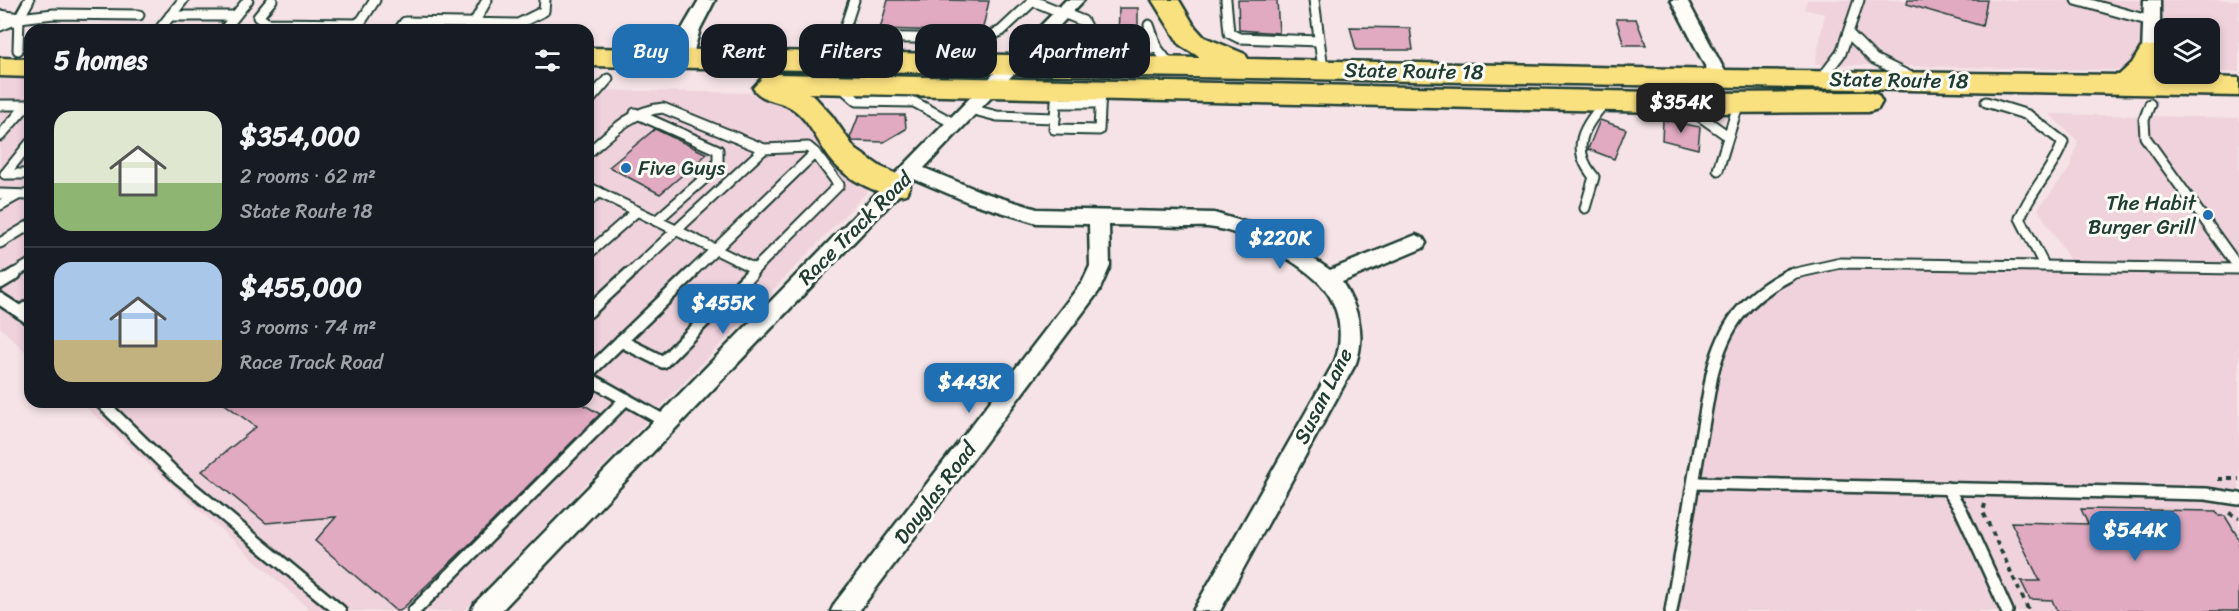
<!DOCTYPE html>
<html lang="en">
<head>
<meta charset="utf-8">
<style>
  body { margin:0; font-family:Sriracha,sans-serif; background:#242831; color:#f1f3f6; height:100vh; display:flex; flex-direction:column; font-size:22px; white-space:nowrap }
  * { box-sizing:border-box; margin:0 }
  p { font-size:20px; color:#9ea1a6 }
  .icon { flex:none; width:33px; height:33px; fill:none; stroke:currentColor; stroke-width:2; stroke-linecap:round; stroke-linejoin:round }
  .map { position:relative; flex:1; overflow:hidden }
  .drawer { position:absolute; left:24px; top:24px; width:570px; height:384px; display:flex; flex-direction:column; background:#171b24; border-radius:18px; box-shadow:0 3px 9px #0003 }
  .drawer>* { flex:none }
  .banner { position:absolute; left:612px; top:24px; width:570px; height:54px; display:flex; gap:12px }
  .buttons { position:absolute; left:2154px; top:18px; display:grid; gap:12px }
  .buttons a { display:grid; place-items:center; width:66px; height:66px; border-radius:12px; background:#171b24; box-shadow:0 3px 9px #0003; font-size:30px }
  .price { position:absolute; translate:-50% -51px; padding:0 14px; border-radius:12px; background:#1f6fb2; color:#fff; font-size:20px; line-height:39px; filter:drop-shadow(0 2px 3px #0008) }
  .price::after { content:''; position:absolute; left:50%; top:36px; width:18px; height:14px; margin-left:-9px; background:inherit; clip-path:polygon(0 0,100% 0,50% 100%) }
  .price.selected { background:#222; color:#fff }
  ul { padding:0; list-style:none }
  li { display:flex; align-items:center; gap:18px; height:150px; padding:0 30px }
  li+li { border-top:2px solid #363941 }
  li span { display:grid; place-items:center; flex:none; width:168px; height:120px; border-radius:18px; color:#555 }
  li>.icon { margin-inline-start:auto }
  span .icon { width:72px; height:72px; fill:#fffc; stroke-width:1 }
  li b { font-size:26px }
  h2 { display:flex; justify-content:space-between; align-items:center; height:72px; padding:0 30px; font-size:26px }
  .chip { padding:0 21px; border-radius:18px; background:#171b24; box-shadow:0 3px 9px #0003; font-size:21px; line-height:54px }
  .chip.selected { background:#1f6fb2; color:#fff }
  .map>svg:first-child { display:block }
  .built { fill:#efd2dc }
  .building { fill:#e1aac1; stroke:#1f3d34; stroke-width:1.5 }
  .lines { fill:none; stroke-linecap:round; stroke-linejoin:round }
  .service-far1-casing { stroke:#1f3d34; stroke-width:13 }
  .service-casing { stroke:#1f3d34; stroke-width:16 }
  .minor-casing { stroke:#1f3d34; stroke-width:5 }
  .trunk-casing { stroke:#1f3d34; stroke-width:5 }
  .path { stroke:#1f3d34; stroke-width:4; stroke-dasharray:5 5; stroke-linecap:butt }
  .service-far1 { stroke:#fdfcf7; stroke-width:9 }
  .service { stroke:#fdfcf7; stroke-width:11 }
  .minor { fill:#fdfcf7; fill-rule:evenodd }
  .trunk { fill:#fae180; fill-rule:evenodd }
  .poi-dot { fill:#1f6fb2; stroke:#fdfcf7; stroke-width:2 }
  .labels { text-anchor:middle; stroke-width:6; stroke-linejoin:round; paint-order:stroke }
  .street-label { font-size:21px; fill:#1f3d34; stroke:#fdfcf7 }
  .poi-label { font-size:21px; fill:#1f3d34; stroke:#fdfcf7; text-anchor:start }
</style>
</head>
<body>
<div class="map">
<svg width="2239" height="611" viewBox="0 0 2239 611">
  <rect width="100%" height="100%" fill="#f5e3e7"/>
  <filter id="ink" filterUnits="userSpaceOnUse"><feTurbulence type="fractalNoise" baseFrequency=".0167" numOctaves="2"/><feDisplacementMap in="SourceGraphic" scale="12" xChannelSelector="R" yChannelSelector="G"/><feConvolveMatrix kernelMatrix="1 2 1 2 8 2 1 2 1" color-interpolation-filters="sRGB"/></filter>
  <g filter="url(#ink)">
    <g class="built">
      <polygon points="1807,0 2239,0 2239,72 2210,72 2210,28 2164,28 2164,71 1815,64 1825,14 1804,9"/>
      <polygon points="0,79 30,79 30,356 0,327"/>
      <polygon points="588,90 755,93 782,100 806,119 868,180 867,192 464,611 311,611 80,402 588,402"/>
      <polygon points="2049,114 2239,118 2239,611 1671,611 1712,374 1731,323 1789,274 1841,263 2072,264 2038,209 2070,168 2078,141"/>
    </g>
    <g class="building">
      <polygon points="888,0 945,0 989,1 982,32 880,29"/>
      <polygon points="1238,0 1277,0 1279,33 1239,30"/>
      <polygon points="1908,0 1987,0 1982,26 1907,4"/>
      <polygon points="1119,8 1138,8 1138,41 1118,41"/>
      <polygon points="1616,19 1636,19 1646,45 1624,45"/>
      <polygon points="1350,27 1410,28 1413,50 1356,50"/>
      <polygon points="859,115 905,115 906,129 884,142 852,141 850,138"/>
      <polygon points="1600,120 1626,129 1614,159 1588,149"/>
      <polygon points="1663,120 1700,127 1698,149 1662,140"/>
      <polygon points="655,129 707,154 660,194 609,167"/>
      <polygon points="222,402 579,402 600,414 482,532 400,611 396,611 315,541 336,517 266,523 202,471 256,427"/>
      <polygon points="2081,509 2216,511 2219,516 2225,516 2239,539 2239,611 2057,611 2052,600 2030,599 2021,581 2040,581 2011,522 2088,524"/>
    </g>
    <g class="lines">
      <defs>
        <g id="service-far1">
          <polyline points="272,0 258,17 267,23 357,24"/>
          <polyline points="1031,0 1083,21 1097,47"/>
          <polyline points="1226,0 1229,33 1239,38 1319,41"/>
          <polyline points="1314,0 1323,69"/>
          <polyline points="2076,0 2151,21"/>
          <polyline points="0,15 19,18 54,14 139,15"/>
          <polyline points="170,16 235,16"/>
          <polyline points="19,18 29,0"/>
          <polyline points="474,23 487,0"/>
          <polyline points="1149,25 1157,48"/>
          <polyline points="0,26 19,18 18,50"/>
          <polyline points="353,27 362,20 375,0"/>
          <polyline points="159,30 183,0"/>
          <polyline points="224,30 248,0"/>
          <polyline points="399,30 405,22 518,24 544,11 545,0"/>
          <polyline points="1850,35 1874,59 1913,78"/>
          <polyline points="842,37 983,39 1001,31 1033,1"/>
          <polyline points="834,61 854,0"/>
          <polyline points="1085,65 1097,47 1157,48 1171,66"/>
          <polyline points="1821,79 1841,53 1859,0"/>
          <polyline points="838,84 857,101 914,102 955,124"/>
          <polyline points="588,102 608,79"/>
          <path d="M1986,102L2028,115L2063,142C2053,170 2031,190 2020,218L2044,265"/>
          <polyline points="1056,103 1100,103"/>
          <polyline points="2150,104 2144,120 2145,137 2239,268"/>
          <polyline points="0,105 30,105"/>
          <polyline points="1684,105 1728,136"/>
          <polyline points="970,109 997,116 1055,118 1057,88"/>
          <polyline points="635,113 718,150 718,161 713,171 656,221"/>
          <polyline points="1055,118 1054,129 1099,130 1101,89"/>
          <polyline points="0,136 27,105"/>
          <path d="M588,153C611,133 631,111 663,108L764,149L808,147L815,153"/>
          <polyline points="1718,170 1739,102"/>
          <polyline points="5,174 30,143"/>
          <polyline points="5,174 30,174"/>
          <polyline points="588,187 755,269"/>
          <polyline points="0,194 30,195"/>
          <polyline points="588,202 599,192"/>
          <polyline points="0,205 18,195"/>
          <path d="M1585,208L1594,177C1569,147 1584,127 1606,101"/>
          <polyline points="0,243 30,225"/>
          <polyline points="588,254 637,211"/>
          <polyline points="12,275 30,264"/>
          <polyline points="628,275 764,149"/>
          <polyline points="689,275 815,153 839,185 749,275"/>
          <polyline points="1787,275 1841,263 2239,269"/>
        </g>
        <g id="service">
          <polyline points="0,283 15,274"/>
          <polyline points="0,299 20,312"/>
          <polyline points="30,305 20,312 30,319"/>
          <polyline points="588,312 629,274"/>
          <polyline points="621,341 663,362 751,274"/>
          <polyline points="621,341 691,274"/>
          <polyline points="588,373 621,341"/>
          <polyline points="588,378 666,422"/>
          <polyline points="101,402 178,477 340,611"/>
          <polyline points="1694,483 2206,494 2239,499"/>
          <polyline points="1947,488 1961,510 2007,611"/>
          <polyline points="414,611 626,399"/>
          <path d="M1671,611L1712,374C1724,325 1745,297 1791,274"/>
        </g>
        <g id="minor">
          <polygon points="699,0 715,0 700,29 692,58 689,62 677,62 674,58 682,29"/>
          <path d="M1066,0H1084L924,168L982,192L1037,209L1214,213L1251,224L1284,239L1330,270L1416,235L1423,238L1426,243L1423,248L1342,282C1358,308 1366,334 1356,363L1220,611H1193L1335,361C1343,340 1341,315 1329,295C1312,267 1247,233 1215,228C1205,226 1193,227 1183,227C1158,226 1134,225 1109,225L1110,266L1099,291L859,611H831L835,603L1083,281L1090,266L1089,224L1037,223L968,202L914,179L501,611H471L475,603Z"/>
          <polygon points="1671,0 1687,0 1729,79 1726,83 1714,83"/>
          <polygon points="2144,0 2160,0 2160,54 2157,58 2145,58 2142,54"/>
        </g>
        <g id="trunk">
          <path d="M1152,0H1179L1195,27L1204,37L1245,54L1248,59L1720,70L2119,75L2132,63L2141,48C2150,45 2158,44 2164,52V74H2174L2168,76L2239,78V96L588,66V48L1201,58L1180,45Z"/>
          <polygon points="0,58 30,59 30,77 0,76"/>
          <path d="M774,74L1705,93L1868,92L1878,95L1882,102L1878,109L1868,112L1705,113L808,93L813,95L832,116L855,149L881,167L906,178L910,186L906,194C885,200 846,179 832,161C819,145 811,122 793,109C781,100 762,102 753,88L764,76Z"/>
        </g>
      </defs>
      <use href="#service-far1" class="service-far1-casing"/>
      <use href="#service" class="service-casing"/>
      <use href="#minor" class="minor-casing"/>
      <use href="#trunk" class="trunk-casing"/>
      <g class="path">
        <polyline points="2218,479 2239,479"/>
        <polyline points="1985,504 1983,512 2029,611"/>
        <polyline points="2229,513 2239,518"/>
      </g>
      <use href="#service-far1" class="service-far1"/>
      <use href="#service" class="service"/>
      <use href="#minor" class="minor"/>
      <use href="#trunk" class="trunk"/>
    </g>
  </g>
  <g class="poi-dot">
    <circle cx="626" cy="168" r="6"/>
    <circle cx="2208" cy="215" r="6"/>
  </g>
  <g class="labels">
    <g class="street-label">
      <text transform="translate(1414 71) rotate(1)" y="7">State Route 18</text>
      <text transform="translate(1899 80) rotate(1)" y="7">State Route 18</text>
      <text transform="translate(855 228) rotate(-45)" y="7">Race Track Road</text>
      <text transform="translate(1323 396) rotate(-63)" y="7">Susan Lane</text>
      <text transform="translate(935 493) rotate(-53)" y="7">Douglas Road</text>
    </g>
    <g class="poi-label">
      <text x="638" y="175">Five Guys</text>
      <text x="2196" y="210" text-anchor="end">The Habit<tspan x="2196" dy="24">Burger Grill</tspan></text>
    </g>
  </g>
</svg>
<div class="buttons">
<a><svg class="icon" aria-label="layers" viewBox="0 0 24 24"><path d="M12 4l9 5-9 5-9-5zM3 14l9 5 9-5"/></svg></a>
</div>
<b class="price selected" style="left:1681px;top:134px">$354K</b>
<b class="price" style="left:1280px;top:270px">$220K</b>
<b class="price" style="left:723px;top:335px">$455K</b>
<b class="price" style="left:969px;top:414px">$443K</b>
<b class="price" style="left:2135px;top:562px">$544K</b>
<div class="banner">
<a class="chip selected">Buy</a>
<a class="chip">Rent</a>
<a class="chip">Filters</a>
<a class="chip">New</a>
<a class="chip">Apartment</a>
</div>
<section class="drawer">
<h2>5 homes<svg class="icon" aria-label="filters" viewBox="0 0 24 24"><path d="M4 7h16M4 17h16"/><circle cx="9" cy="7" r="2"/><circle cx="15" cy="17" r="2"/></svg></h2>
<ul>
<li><span style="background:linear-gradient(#dfe7d0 60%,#8fb573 0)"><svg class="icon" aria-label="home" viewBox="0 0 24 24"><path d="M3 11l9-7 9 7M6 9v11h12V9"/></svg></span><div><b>$354,000</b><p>2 rooms · 62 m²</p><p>State Route 18</p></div></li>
<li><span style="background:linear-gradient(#a9c7e8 65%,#c2b280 0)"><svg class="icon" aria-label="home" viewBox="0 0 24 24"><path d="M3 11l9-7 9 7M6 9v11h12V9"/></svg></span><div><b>$455,000</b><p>3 rooms · 74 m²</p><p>Race Track Road</p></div></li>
</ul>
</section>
</div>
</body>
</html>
